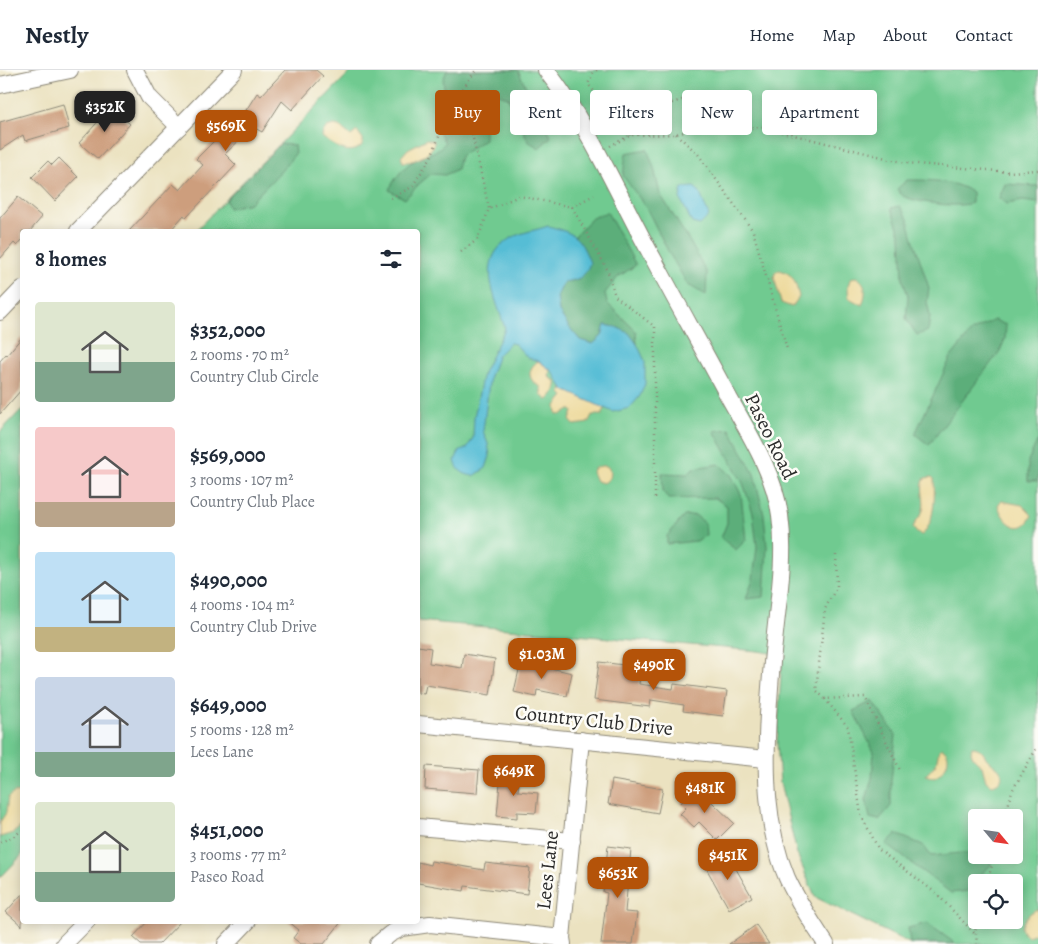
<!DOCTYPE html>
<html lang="en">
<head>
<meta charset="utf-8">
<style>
  body { margin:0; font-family:Alegreya,serif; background:#f2f2f3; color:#1f2937; height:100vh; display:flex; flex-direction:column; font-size:19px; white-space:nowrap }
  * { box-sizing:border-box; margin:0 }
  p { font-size:16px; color:#747a83 }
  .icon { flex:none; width:28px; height:28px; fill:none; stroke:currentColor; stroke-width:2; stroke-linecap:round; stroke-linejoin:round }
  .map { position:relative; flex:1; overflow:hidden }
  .details { position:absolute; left:20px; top:159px; width:400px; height:695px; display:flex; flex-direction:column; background:#fff; border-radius:5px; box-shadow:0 2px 12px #0003 }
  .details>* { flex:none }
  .banner { position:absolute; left:435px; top:20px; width:475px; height:45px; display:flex; gap:10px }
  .needle { width:32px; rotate:119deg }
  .fabs { position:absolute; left:968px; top:739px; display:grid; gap:10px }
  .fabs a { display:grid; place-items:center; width:55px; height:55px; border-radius:5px; background:#fff; box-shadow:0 2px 12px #0003; font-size:25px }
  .price { position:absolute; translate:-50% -42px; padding:0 11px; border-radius:10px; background:#b45309; color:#fff; font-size:16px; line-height:32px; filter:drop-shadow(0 1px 2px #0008) }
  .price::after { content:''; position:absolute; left:50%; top:30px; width:15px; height:11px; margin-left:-8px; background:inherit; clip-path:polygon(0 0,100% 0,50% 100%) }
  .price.current { background:#222; color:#fff }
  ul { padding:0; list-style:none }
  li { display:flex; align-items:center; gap:15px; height:125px; padding:0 15px }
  li span { display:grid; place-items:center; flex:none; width:140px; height:100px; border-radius:5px; color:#555 }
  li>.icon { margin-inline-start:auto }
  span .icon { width:60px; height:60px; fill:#fffc; stroke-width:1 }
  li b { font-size:21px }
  h2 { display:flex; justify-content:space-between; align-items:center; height:60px; padding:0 15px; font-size:21px }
  .chip { padding:0 18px; border-radius:5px; background:#fff; box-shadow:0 2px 12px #0003; font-size:18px; line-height:45px }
  .chip.current { background:#b45309; color:#fff }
  header { display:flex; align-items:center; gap:30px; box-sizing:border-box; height:70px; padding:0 25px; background:#fff; border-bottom:1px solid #e0e1e3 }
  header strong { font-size:24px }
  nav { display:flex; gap:28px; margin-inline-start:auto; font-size:18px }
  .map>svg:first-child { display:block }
  .green { fill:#70ca90; stroke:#4e7a5e; fill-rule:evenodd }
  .forest { fill:#5cae7a; stroke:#446c52 }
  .sand { fill:#eeda9e; stroke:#8c8264 }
  .water { fill:#57bdd5; stroke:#417480 }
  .building { fill:#cd9e7d }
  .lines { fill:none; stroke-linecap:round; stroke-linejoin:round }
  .minor-casing { stroke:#8b8676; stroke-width:18 }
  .path { stroke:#8b8676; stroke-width:2.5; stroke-dasharray:1 4; stroke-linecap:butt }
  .minor { stroke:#fff; stroke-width:16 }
  .labels { text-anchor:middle; stroke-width:5; stroke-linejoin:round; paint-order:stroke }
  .street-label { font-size:20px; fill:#2b2b2b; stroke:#fdfcf7 }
</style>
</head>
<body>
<header>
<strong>Nestly</strong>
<nav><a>Home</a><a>Map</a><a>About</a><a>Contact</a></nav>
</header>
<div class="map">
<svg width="1038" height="874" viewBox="0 0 1038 874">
  <rect width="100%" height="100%" fill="#fdfcf7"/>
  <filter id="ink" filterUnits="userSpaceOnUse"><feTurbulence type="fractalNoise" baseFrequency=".02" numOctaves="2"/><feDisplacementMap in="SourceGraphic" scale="10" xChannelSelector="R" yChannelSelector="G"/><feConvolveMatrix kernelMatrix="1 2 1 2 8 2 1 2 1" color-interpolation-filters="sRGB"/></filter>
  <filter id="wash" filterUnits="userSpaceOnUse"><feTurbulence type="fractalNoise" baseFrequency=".0096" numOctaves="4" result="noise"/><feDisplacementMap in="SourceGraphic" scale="20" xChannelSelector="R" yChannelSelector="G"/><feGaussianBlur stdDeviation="1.12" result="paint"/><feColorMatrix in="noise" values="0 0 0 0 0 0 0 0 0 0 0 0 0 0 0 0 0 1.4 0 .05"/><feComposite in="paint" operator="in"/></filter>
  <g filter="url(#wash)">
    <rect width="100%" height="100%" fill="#ebe2c0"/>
    <g class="green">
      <path d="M352,0H1038V874H911L815,827L797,784L780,713L777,673L782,585L758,581L418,551V161H195ZM976,748H1014V785H976ZM976,812H1014V850H976Z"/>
      <polygon points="22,339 22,785 0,808 0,362"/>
    </g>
    <g class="forest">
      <path d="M447,0H518C528,23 542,44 551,67L539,78L528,71L508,27L494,23L481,31L485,52V69L460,86L457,99L445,105L431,104L419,114L405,129L389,120C395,108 403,97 415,90C426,84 437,83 445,73L436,55L446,30L443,10Z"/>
      <polygon points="280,74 294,75 295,84 282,100 250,133 229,138 226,130"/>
      <polygon points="647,79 654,98 660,124 690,172 707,203 706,225 688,215 669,183 646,137 623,106 626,83"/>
      <path d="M907,110C930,110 952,110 972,122V133C958,138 920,133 905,127C902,126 899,122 897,119Z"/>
      <polygon points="1005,114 1038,116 1038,133 1023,131 1007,134 999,128"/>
      <polygon points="900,136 908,149 912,165 929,218 927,232 930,246 928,261 917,265 906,249 908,226 903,210 901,166 891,138"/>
      <path d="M607,142L636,195L618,207L605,223L607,233L636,261L637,274C628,262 620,257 605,255L602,266L593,274L580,270L569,257L559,242L557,226L564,212L577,210L584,179L574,167L592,148Z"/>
      <polygon points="994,250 1006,255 1005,269 1000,281 929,375 915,364 951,287 971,262"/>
      <polygon points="730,359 754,404 764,445 767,477 764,527 746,529 753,509 757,477 753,443 743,413 714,361"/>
      <polygon points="1038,369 1038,411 1028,411 1028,391"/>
      <polygon points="719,394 731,405 741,424 746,470 736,480 721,468 727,453 727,436 715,428 668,429 663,421 662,403 688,404 694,398"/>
      <polygon points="695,445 705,453 706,465 697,471 667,474 667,466 684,446"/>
      <polygon points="873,631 896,665 891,711 891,736 879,750 870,748 866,730 872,708 874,682 853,641"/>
      <path d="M896,764L923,775L931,786C947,785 978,778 990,789L991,795L977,808L968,821L951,823L886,774Z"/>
      <polygon points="927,853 956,874 910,873 908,858"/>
    </g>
    <g class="sand">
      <path d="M334,55L339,56L351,66L357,61L363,69V74C351,89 333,75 322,67L323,62L327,57Z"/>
      <path d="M427,69L434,71C435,83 413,93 403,92L401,87L408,79Z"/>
      <path d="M779,200C794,203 796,214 799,227L792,237L781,233L774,207L775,203Z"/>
      <path d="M856,207C868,213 866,225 862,235L849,228C848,220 847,215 851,208Z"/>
      <path d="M538,291L550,299L549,307L556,311C557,318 553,327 547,330L541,325V317C528,311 526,300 538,291Z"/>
      <polygon points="562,317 565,320 605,338 602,345 592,345 588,353 574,355 570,350 573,342 572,340 568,340 561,345 557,344 556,336 564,326 561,323"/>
      <polygon points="601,396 607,396 611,402 610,408 604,413 596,411 592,402 595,398"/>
      <path d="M932,407L934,409C935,426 935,452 922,465L917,463L913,458C916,449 921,447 923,440C926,429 919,419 925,408Z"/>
      <path d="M1001,431L1022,435L1032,445C1022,468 1003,453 998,435Z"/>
      <path d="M972,677C983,677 983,686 990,692C993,695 998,696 1000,700C1005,707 999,714 992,715L986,711L982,696L973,687L971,682Z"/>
      <path d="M942,678C955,686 944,703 934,708L926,705L936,694L939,680Z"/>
      <polygon points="20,722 22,724 22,756 13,763 0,767 0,752 6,743 8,727 14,723"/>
      <path d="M1038,839V859L1036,863L1028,866L1024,863L1021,858C1024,849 1029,842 1038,839Z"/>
    </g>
    <g class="water">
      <polygon points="694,117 699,121 709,146 700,155 692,153 680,128 682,118"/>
      <path d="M548,156C575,163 580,167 590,193C584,209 579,209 564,212L557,226L559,242L569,257L580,270L593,274L602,266L605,255L616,257L629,263L637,274L645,291V314L640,326L630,338L613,342L564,320L552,301L539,291L528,288L515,274L510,273L498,285L490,306L483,361L488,374L490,386L486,398L474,406C464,405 457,401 455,390L459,382L467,378L473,368L474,347L483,303L505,259C496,227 474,190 511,168C522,162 537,160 548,156Z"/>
    </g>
    <g id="blocks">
      <g class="building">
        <polygon points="285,0 316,0 323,6 292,40 282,31 262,62 253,57 247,66 245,65 225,84 236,95 186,148 184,145 170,161 129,161 173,114 180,120 203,95 196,89 221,64 227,70 257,23 261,26"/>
        <polygon points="63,34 69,58 25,71 23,65 0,80 0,52"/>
        <polygon points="111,37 130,54 98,89 79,73"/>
        <polygon points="59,88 78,107 55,131 32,107 48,91 52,95"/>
        <polygon points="18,127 42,147 30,161 22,161 22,170 17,176 14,173 0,189 0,148"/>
        <polygon points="22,267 22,319 0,344 0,291 6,284 7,285"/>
        <polygon points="418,576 431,578 429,593 462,598 464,584 495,589 490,625 426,615 424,624 418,623"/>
        <polygon points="521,591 572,603 567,626 537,620 536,627 514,622"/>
        <polygon points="599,592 641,597 639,614 673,619 674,614 727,621 723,646 683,641 684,635 651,630 650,637 594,630"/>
        <polygon points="426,696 479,700 477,723 425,719"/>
        <polygon points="501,701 520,702 518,721 538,723 536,743 517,742 517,748 497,746"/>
        <polygon points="612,710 663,719 658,743 608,734"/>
        <polygon points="696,717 734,753 717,770 699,752 694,757 680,744 686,738 681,733"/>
        <polygon points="608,776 631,779 625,842 637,843 633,874 601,874 607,823 603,822"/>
        <polygon points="727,783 752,827 729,839 705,796"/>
        <polygon points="431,791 484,800 485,793 530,798 527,824 465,816 464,821 418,813 418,792 430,795"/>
        <polygon points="22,824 22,856 6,842"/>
        <polygon points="148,851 181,851 159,874 141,874 133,867"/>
        <polygon points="288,851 342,851 324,874 301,874 293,868 299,860"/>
        <polygon points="756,855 769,874 729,874"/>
      </g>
    </g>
  </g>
  <g filter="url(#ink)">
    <use href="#blocks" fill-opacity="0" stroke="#8b8676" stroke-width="1"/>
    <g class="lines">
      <defs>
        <g id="minor">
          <polyline points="135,0 149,27 179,57"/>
          <path d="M546,0C590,57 619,127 654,190C678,235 703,279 727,324C748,362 774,402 780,445C786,488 778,531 774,573C771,597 770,621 768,644C765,700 765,756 787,808C798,832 812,853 826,874"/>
          <polyline points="0,15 70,0"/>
          <polyline points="78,161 234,0"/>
          <polyline points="0,242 22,219"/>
          <polyline points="418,654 766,689"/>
          <polyline points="418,757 572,771"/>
          <polyline points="64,874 87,851"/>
          <polyline points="226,874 248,851"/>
          <polyline points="378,874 390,864 402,858 430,854 562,868"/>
          <polyline points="563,874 562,868 581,670"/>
        </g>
      </defs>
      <use href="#minor" class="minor-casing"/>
      <g class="path">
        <polyline points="597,0 594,1 588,14 617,49 682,30 732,35"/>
        <polyline points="457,27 472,64 489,139"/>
        <polyline points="617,49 631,65"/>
        <polyline points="676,64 698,84 753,161 787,279"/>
        <polyline points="610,76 631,65 676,64 692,60 762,57 906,93 1010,102 1038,100"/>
        <polyline points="391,128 412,117 431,87 442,59 457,27 476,0"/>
        <polyline points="572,137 607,199 615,226 655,257 655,430"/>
        <polyline points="461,182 478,169 489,139 519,126 572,137 594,125"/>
        <polyline points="836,485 837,516 825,539 816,620 825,629 865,627 901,702"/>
        <polyline points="825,629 848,657 861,745 879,780 936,823 976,865"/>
        <polyline points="1005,748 1012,721 1038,676"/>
        <polyline points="0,772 13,767 22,760"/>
        <polyline points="987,812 995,785"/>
        <polyline points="976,839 974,846 977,874"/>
      </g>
      <use href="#minor" class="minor"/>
    </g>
  </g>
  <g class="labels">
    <g class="street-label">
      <text transform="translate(771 366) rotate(64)" y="7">Paseo Road</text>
      <text transform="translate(594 650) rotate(6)" y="7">Country Club Drive</text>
      <text transform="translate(547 800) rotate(-84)" y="7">Lees Lane</text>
    </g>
  </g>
</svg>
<div class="fabs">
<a><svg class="needle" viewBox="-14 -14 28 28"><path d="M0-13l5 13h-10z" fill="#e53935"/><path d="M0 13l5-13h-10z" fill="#747a83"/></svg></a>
<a><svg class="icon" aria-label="locate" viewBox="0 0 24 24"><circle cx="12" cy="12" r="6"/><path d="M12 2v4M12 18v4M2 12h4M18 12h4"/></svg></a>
</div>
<b class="price current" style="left:105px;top:63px">$352K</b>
<b class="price" style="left:226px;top:82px">$569K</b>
<b class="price" style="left:542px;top:610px">$1.03M</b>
<b class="price" style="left:654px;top:621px">$490K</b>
<b class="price" style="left:514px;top:727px">$649K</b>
<b class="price" style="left:705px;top:744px">$481K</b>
<b class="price" style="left:728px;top:811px">$451K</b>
<b class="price" style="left:618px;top:829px">$653K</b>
<div class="banner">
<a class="chip current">Buy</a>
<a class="chip">Rent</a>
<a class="chip">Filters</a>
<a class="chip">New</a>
<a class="chip">Apartment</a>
</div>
<section class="details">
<h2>8 homes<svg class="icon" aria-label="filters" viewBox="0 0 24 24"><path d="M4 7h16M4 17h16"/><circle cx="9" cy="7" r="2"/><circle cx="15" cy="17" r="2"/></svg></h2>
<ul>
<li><span style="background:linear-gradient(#dfe7d0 60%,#7fa58c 0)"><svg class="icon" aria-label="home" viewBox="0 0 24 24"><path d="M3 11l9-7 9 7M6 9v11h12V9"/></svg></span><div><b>$352,000</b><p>2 rooms · 70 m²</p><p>Country Club Circle</p></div></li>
<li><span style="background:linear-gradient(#f6c9c9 75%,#b9a48a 0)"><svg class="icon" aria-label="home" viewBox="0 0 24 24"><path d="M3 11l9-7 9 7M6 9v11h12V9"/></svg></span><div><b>$569,000</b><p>3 rooms · 107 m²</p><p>Country Club Place</p></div></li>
<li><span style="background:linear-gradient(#bfe0f5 75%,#c2b280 0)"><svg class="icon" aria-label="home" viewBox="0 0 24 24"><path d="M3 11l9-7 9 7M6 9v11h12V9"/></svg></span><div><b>$490,000</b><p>4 rooms · 104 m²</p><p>Country Club Drive</p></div></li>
<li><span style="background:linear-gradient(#c9d6e8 75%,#7fa58c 0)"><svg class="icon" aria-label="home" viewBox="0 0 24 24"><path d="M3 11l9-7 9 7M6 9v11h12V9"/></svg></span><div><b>$649,000</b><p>5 rooms · 128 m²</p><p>Lees Lane</p></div></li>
<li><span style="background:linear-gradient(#dfe7d0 70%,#7fa58c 0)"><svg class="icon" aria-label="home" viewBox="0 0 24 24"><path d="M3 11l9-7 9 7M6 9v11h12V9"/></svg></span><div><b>$451,000</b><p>3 rooms · 77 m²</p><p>Paseo Road</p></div></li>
</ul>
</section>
</div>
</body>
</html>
